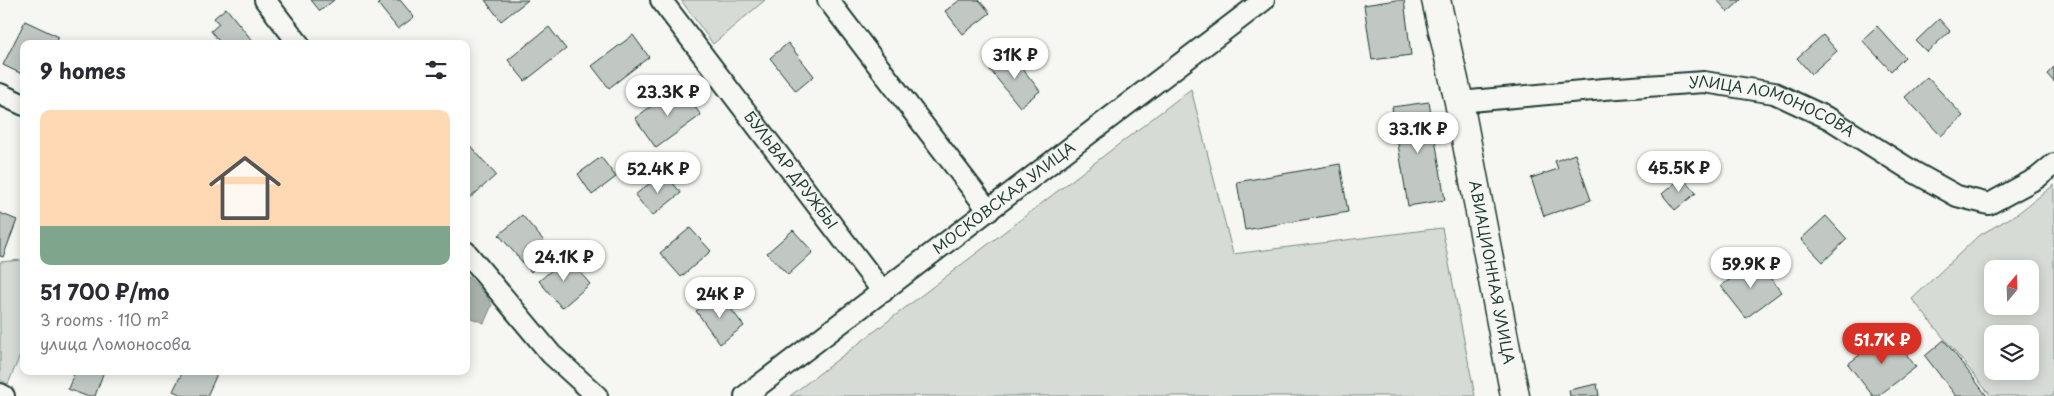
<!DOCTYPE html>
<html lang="en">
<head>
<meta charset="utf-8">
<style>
  body { margin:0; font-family:"Playpen Sans",sans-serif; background:#f2f2f3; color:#2b2b33; height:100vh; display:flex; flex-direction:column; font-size:19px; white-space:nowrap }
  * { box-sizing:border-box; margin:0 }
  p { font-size:16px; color:#7c7c81 }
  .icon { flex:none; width:28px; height:28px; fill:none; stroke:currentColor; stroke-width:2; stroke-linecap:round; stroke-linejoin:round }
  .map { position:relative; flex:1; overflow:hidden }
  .panel { position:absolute; left:20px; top:40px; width:450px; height:335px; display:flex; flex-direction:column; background:#fff; border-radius:10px; box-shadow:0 2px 12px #0003 }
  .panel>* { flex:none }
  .needle { width:32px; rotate:19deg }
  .fabs { position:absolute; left:1984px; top:260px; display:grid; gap:10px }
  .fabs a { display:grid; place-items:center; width:55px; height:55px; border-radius:10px; background:#fff; box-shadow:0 2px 12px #0003; font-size:25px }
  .price { position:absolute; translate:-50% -42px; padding:0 11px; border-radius:18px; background:#fff; color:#222; font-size:16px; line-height:32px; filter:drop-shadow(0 1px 2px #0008) }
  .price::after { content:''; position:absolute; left:50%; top:30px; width:15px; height:11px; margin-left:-8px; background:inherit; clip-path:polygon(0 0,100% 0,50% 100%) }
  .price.active { background:#d93025; color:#fff }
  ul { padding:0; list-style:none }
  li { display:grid; align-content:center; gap:10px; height:265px; padding:0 20px }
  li+li { border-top:1px solid #e1e1e2 }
  li span { display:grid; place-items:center; height:155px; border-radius:10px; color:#555 }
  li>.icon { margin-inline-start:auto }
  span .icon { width:90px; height:90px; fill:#fffc; stroke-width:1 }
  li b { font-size:21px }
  h2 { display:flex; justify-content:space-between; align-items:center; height:60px; padding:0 20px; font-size:21px }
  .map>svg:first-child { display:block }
  .green { fill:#d6dbd6; stroke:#7a8c85; fill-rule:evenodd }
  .water { fill:#aab3ae; stroke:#72847d }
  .building { fill:#c1c8c3; stroke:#1f3d34 }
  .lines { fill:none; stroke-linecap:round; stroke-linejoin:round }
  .street-casing { stroke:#1f3d34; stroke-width:24 }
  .secondary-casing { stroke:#1f3d34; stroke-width:31 }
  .street { stroke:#f6f6f2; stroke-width:20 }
  .secondary { stroke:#f6f6f2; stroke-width:28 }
  .labels { text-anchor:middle; stroke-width:4.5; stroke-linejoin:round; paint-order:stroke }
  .street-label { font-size:15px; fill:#1f3d34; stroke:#f6f6f2 }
</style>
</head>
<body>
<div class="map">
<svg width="2054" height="396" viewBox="0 0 2054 396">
  <rect width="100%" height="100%" fill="#f6f6f2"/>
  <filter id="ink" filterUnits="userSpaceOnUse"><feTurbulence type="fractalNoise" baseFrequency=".02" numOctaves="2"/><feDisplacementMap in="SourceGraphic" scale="10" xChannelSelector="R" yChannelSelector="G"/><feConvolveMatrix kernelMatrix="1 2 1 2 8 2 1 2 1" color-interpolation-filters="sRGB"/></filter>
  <g filter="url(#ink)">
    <g class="green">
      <polygon points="681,0 765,0 713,44"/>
      <polygon points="1191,89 1233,254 1442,228 1475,396 790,396"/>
      <path d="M2054,185V396H1991L1912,299L1978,236L2017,214ZM1992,269H2030V306H1992ZM1992,334H2030V371H1992Z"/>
      <polygon points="22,260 24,261 24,346 8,384 0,380 0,262"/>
    </g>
    <polygon class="water" points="466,274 486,295 492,305 484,323 466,316"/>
    <g class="building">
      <polygon points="311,0 334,0 320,11"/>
      <polygon points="382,0 400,0 414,17 398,29 378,4"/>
      <polygon points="485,0 528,0 501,21"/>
      <polygon points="960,0 979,0 990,13 963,34 945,11"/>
      <polygon points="1396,0 1404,0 1411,55 1372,60 1364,5"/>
      <polygon points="1717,0 1741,0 1728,12"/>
      <polygon points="226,8 255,44 221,44 211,31 219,24 214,18"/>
      <polygon points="1939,19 1950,31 1927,52 1916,41"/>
      <polygon points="25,21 59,37 55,44 24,44 24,75 3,65"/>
      <polygon points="1877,26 1905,57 1891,71 1862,40"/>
      <polygon points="549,27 566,49 525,81 508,60"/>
      <polygon points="633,35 649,57 609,88 592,66"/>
      <polygon points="1823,35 1837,51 1811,74 1797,58"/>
      <polygon points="788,43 814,76 796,91 770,58"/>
      <polygon points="1011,54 1040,91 1020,107 990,70"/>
      <polygon points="2054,67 2054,82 2047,74"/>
      <polygon points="1927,77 1963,116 1941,136 1905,97"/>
      <polygon points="679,86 701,115 656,148 635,118"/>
      <polygon points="1429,102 1445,200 1408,206 1392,107"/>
      <polygon points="466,141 496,175 468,200 466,198"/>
      <polygon points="1575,154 1591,200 1544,216 1531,178 1558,169 1555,161"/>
      <polygon points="601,157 616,177 592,195 578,174"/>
      <polygon points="1340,164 1348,212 1245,230 1237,182"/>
      <polygon points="664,172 681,193 652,216 635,195"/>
      <polygon points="1682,177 1696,193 1675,210 1662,194"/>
      <polygon points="0,213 17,220 3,257 0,256"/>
      <polygon points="522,215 554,253 531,272 499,235"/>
      <polygon points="1826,216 1847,239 1823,262 1801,239"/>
      <polygon points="690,228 711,251 681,277 660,253"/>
      <polygon points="793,230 813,252 788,275 767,253"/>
      <polygon points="567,257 590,284 562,308 539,281"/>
      <polygon points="1756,260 1781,292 1746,318 1721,286"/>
      <polygon points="719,293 744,326 720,344 696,311"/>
      <polygon points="1889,332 1916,367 1878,396 1873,396 1848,364"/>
      <polygon points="1944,340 1987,396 1956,396 1925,356"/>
      <polygon points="75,371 104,371 95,396 86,396 68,389"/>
      <polygon points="183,371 217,371 218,372 207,396 184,396 173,391"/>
      <polygon points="1597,384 1599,396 1570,396 1569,390"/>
    </g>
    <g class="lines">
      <defs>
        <g id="street">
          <polyline points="265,0 299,44"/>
          <path id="s1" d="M661,0L883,292"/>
          <polyline points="828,0 989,211"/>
          <polyline points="0,94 24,105"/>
          <path id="s2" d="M1459,102L1604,89L1704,82L1774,93L1830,119L1912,171L1957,196L1989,204L2037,178L2054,164"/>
          <polyline points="466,252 551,354 597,396"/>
          <polyline points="0,394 4,396"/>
          <path id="s3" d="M745,396L1264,0"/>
        </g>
        <g id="secondary">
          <path id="s4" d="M1436,0L1459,102L1515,396"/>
        </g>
      </defs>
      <use href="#street" class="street-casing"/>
      <use href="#secondary" class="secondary-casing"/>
      <use href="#street" class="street"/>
      <use href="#secondary" class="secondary"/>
    </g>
  </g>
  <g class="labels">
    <g class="street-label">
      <text dy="5" stroke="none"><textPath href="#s2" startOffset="318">УЛИЦА ЛОМОНОСОВА</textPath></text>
      <text dy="5" stroke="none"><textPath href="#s1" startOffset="214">БУЛЬВАР ДРУЖБЫ</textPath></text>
      <text dy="5" stroke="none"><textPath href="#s3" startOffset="326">МОСКОВСКАЯ УЛИЦА</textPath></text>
      <text dy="5" stroke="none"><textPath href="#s4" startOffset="278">АВИАЦИОННАЯ УЛИЦА</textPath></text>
    </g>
  </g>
</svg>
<div class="fabs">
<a><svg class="needle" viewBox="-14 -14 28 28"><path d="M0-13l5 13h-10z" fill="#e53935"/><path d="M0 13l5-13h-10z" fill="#7c7c81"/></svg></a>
<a><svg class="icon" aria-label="layers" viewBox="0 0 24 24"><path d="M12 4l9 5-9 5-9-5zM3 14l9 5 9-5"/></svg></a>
</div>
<b class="price" style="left:1015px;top:80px">31K ₽</b>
<b class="price" style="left:668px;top:117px">23.3K ₽</b>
<b class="price" style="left:1418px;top:154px">33.1K ₽</b>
<b class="price" style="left:1679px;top:193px">45.5K ₽</b>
<b class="price" style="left:658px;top:194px">52.4K ₽</b>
<b class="price" style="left:564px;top:282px">24.1K ₽</b>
<b class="price" style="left:1751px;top:289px">59.9K ₽</b>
<b class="price" style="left:720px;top:319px">24K ₽</b>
<b class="price active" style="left:1882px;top:365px">51.7K ₽</b>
<section class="panel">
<h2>9 homes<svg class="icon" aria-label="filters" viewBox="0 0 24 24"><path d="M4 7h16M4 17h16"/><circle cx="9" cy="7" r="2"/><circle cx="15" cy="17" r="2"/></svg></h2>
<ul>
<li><span style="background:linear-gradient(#ffd9b3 75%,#7fa58c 0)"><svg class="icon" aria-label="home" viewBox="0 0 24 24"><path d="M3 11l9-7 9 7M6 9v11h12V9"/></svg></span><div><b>51 700 ₽/mo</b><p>3 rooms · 110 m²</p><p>улица Ломоносова</p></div></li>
</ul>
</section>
</div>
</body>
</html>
